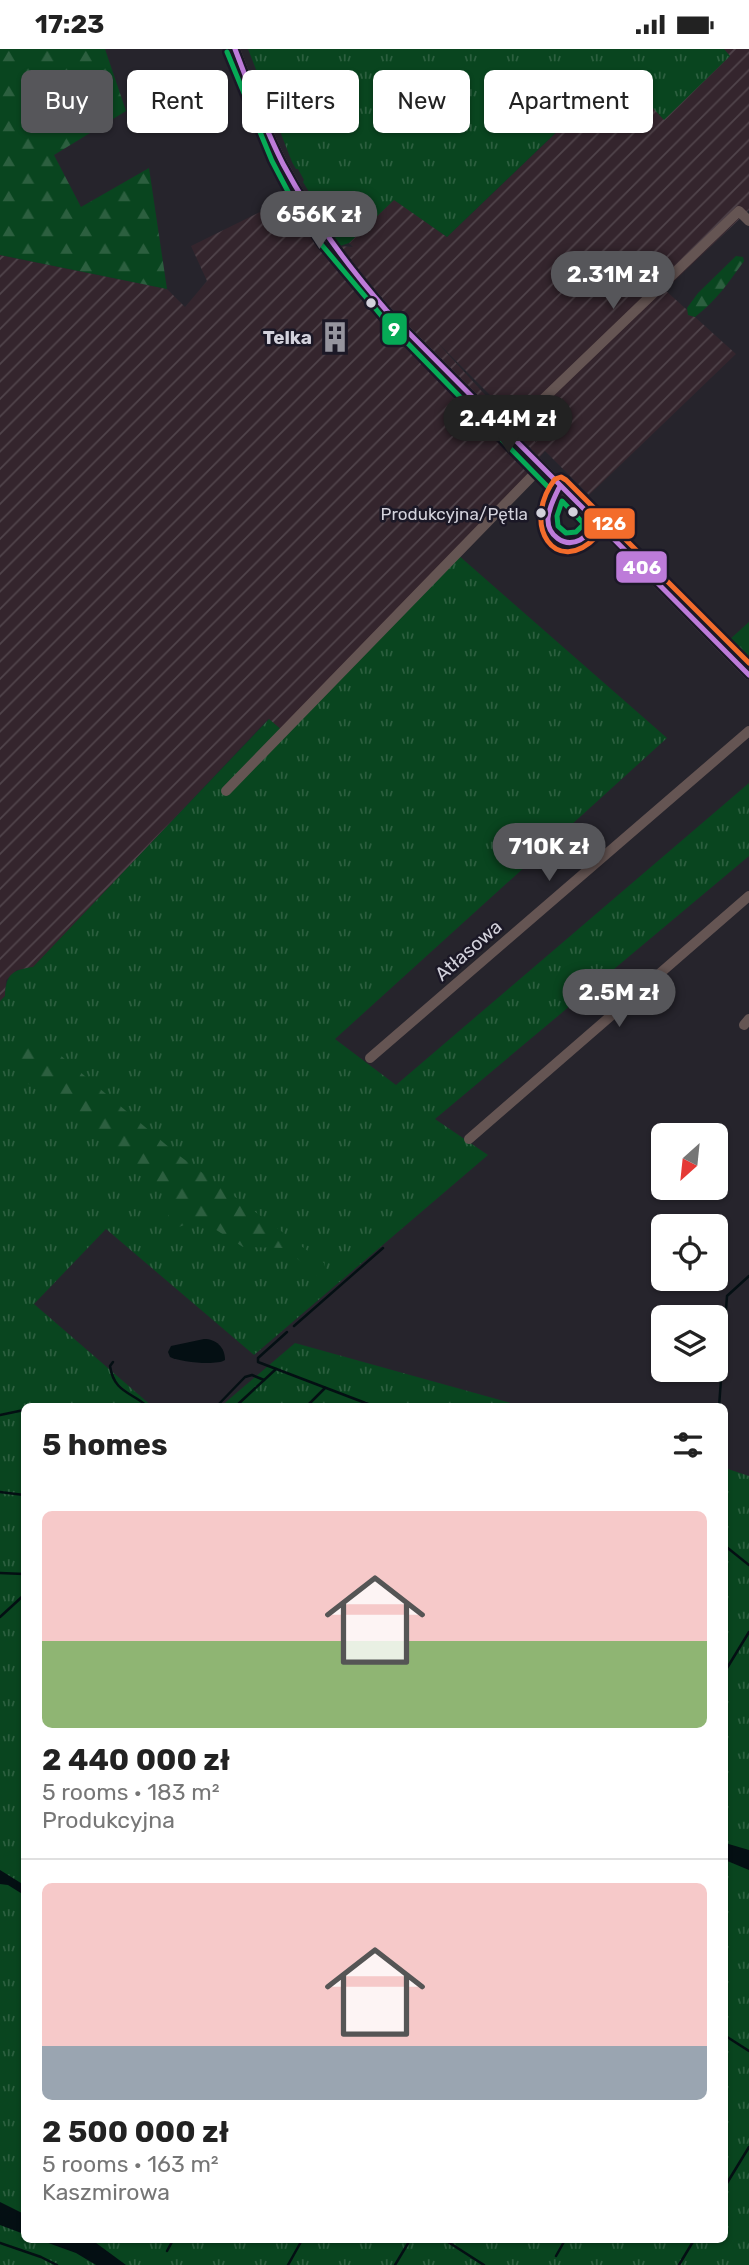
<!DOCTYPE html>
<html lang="en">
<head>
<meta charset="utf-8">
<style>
  body { margin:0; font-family:Rubik,sans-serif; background:#f6f6f6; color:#222; height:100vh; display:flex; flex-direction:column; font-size:26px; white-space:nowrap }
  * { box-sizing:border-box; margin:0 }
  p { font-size:23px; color:#767676 }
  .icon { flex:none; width:38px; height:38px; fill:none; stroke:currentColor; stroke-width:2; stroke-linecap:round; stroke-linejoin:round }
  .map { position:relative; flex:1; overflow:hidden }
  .sheet { position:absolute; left:21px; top:1354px; width:707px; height:840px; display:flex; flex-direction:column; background:#fff; border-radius:10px; box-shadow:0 2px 5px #0004 }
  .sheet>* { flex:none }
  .top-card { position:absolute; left:21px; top:21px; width:707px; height:63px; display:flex; gap:14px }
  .needle { width:46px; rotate:207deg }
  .buttons { position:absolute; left:651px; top:1074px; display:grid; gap:14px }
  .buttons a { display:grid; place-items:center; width:77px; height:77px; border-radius:10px; background:#fff; box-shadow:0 2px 5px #0004; font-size:35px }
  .price { position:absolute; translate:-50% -60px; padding:0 16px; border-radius:24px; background:#56565a; color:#fff; font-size:23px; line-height:46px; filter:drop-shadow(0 2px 4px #0008) }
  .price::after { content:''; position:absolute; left:50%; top:42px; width:21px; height:16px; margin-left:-10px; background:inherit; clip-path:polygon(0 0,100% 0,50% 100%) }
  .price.active { background:#222; color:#fff }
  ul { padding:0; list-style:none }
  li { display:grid; align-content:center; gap:14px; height:371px; padding:0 21px }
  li+li { border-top:2px solid #e0e0e0 }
  li span { display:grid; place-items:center; height:217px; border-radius:10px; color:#555 }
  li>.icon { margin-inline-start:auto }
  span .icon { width:126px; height:126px; fill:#fffc; stroke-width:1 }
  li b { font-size:30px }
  h2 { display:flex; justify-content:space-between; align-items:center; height:84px; padding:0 21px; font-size:30px }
  .chip { padding:0 24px; border-radius:10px; background:#fff; box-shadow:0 2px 5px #0004; font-size:24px; line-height:63px }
  .chip.active { background:#56565a; color:#fff }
  .status { display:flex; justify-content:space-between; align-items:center; height:49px; padding:0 35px; background:#fff; direction:ltr }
  .status svg { height:19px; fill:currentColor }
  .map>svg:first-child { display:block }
  .industrial { fill:url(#industrial-furrows); fill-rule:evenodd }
  .grass { fill:url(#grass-tufts) }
  .forest { fill:url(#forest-firs) }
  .water { fill:#040f13 }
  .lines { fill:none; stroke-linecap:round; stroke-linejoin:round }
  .stream { stroke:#040f13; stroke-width:2.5 }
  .minor { stroke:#655553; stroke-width:10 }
  .bus-1-casing { stroke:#1b1826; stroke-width:10 }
  .bus-2-casing { stroke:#1b1826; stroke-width:10 }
  .bus-3-casing { stroke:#1b1826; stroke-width:10 }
  .bus-1 { stroke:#bd7bd9; stroke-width:5 }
  .bus-2 { stroke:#06aa56; stroke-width:5 }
  .bus-3 { stroke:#f36c2b; stroke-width:5 }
  .bus-dot { fill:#d3d2dc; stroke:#1b1826; stroke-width:2.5 }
  .labels { text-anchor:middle; stroke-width:5; stroke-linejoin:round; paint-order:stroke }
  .bus-label { font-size:17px; fill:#d3d2dc; stroke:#1b1826; text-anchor:end }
  .poi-label { font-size:19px; font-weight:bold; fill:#d3d2dc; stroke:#1b1826; text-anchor:end }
  .street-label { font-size:19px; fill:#d3d2dc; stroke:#1b1826 }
  .line-badge { stroke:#1b1826; stroke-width:2.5 }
  .badge-label { font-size:19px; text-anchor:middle; font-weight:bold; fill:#fff }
</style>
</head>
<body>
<div class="status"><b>17:23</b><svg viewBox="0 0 49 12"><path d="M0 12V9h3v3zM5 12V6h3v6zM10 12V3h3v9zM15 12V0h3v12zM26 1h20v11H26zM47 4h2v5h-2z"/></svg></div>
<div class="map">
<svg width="749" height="2216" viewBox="0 0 749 2216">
  <defs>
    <pattern id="industrial-furrows" width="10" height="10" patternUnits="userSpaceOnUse" patternTransform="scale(1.75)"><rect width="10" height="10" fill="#34252d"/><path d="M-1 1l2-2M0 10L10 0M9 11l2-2" fill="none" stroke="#50444b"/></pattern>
    <pattern id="grass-tufts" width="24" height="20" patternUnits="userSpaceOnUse" patternTransform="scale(1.75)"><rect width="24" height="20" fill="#09451f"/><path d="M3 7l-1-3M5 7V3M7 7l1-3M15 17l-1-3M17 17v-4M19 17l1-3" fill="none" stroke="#2c5f3f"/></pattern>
    <pattern id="forest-firs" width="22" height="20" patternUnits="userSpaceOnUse" patternTransform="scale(1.75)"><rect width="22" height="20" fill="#09451f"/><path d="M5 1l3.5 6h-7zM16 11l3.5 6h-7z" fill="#2c5f3f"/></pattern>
  </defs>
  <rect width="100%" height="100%" fill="#26242c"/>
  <path class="industrial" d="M724,0H749V161L665,241L736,305L589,446L545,402L536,412L541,418L284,683L268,670L33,919L17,921L6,931L5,947L0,952V206L167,240L185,258L207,232L191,197L305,141L340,197L353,198L349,194L394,150L447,188L620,23L730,8ZM436,292L536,392V393L499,361Z"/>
  <g class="grass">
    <polygon points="248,0 724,0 730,7 664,71 619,23 447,188 394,151 349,194 340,197 320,166 322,164 303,133 304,131 298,120 296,120 292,113"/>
    <path d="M457,505L667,689L335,990L396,1036L749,734V807L435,1070L488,1106L254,1306L106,1180L34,1255L153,1358H24V2191H724L725,1419L749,1427V2216H0V952L5,947C6,925 12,921 33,918L269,670L284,683Z"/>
    <polygon points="295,1294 525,1358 220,1358"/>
  </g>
  <g class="forest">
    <polygon points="0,0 105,0 126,62 54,106 81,158 149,119 167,240 0,206"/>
    <path d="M736,207L743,208L744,212C729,233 716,252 695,268L688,266L687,259L698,244Z"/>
    <polygon points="749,573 749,610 728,592"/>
    <polygon points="27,989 47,995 177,1105 324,1214 327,1225 317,1227 285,1199 243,1198 199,1170 179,1178 168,1167 175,1150 22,1030 10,1004"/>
  </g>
  <g class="water">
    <path d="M204,1290C216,1290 225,1298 225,1311C216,1317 180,1313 170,1308L168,1303L171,1297Z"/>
    <polygon points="725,1794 749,1801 749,1821 725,1811"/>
    <polygon points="0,1821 24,1836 24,1846 8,1836 0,1835"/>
    <polygon points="0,2153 24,2165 24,2185 0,2176"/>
    <polygon points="40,2191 92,2191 126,2216 96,2216 76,2204"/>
  </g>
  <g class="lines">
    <g class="stream">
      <polyline points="294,1277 383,1199"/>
      <polyline points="287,1283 258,1309 258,1313 376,1358"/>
      <path d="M113,1313L110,1317C114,1344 132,1343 148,1358"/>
      <polyline points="216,1358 245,1328 252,1326 264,1331"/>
      <polyline points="235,1358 276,1320"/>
      <polyline points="306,1358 325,1339"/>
      <polyline points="719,1358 727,1247 749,1227"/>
      <polyline points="0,1366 24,1361"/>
      <polyline points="0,1443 24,1446"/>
      <polyline points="724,1496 749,1516"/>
      <polyline points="0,1524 24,1525"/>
      <polyline points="0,1568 24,1546"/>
      <polyline points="724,1624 749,1583"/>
      <polyline points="724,1986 749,2002"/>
      <polyline points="724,2139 749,2098"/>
      <polyline points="445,2191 484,2216"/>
      <polyline points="0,2194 41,2208 57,2216"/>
      <polyline points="167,2202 173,2191"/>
      <polyline points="556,2207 565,2191"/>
      <polyline points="288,2216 302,2191"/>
      <polyline points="395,2216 410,2191"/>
      <polyline points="679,2216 694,2191"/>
    </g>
    <g class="minor">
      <path d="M235,0C250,39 264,78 283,115C311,168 346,216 386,261L749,626"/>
      <polyline points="508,384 739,162 749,172"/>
      <polyline points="226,742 541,418"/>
      <polyline points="744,976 749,970"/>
      <polyline points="370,1009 749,682"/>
      <polyline points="469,1090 749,847"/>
    </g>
    <defs>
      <g id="bus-1">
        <path d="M235,0C250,39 264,78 283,115C311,168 347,216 386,261L749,626"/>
        <path d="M560,437C555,447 549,458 548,469C547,486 564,499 580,491C586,488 591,481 596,475"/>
      </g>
      <g id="bus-2">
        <polyline points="227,3 272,112 294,154 321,195 385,271 549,439"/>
        <polygon points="562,452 584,475 576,483 566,484 558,477 557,467"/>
      </g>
      <path id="bus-3" d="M597,487C556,530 520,476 555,430L561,428L566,431L749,614"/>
    </defs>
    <use href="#bus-1" class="bus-1-casing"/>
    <use href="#bus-2" class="bus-2-casing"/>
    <use href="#bus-3" class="bus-3-casing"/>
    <use href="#bus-1" class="bus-1"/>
    <use href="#bus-2" class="bus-2"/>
    <use href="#bus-3" class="bus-3"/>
  </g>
  <defs>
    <symbol id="building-bare" viewBox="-9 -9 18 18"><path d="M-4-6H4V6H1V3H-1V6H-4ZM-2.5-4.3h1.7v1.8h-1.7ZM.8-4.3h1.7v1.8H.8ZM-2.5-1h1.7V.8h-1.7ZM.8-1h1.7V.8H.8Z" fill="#96959e" stroke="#1b1826" stroke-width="2.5" paint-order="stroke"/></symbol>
  </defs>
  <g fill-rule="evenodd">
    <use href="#building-bare" x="313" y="266" width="44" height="44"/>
  </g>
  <g class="bus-dot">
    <circle cx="371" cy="254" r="6"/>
    <circle cx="573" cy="463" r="6"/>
    <circle cx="541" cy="464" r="6"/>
  </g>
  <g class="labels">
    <g class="bus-label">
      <text x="528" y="471">Produkcyjna/Pętla</text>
    </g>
    <g class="poi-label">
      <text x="312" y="295">Telka</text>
    </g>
    <g class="street-label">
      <text transform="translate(468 901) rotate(-41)" y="7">Atłasowa</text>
    </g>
  </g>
  <g class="line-badge">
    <rect x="381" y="263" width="27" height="34" rx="7" fill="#06aa56"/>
    <rect x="583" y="458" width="53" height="33" rx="7" fill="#f36c2b"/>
    <rect x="615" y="501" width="53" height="34" rx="7" fill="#bd7bd9"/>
  </g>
  <g class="badge-label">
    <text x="394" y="287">9</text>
    <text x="609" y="481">126</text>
    <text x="642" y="525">406</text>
  </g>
</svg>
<div class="buttons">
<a><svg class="needle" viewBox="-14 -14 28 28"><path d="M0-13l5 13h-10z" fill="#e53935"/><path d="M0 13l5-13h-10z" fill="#767676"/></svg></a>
<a><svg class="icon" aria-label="locate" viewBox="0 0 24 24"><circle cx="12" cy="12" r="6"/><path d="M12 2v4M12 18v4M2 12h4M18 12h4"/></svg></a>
<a><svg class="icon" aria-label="layers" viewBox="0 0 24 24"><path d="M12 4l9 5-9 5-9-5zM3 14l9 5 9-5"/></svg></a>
</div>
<b class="price" style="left:319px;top:202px">656K zł</b>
<b class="price" style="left:613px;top:262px">2.31M zł</b>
<b class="price active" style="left:508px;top:406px">2.44M zł</b>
<b class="price" style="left:549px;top:834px">710K zł</b>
<b class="price" style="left:619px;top:980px">2.5M zł</b>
<div class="top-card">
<a class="chip active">Buy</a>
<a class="chip">Rent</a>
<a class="chip">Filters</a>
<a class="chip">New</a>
<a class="chip">Apartment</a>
</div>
<section class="sheet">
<h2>5 homes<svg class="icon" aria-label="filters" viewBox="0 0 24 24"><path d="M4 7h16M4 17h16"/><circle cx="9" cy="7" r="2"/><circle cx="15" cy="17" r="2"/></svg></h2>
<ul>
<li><span style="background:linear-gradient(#f6c9c9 60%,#8fb573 0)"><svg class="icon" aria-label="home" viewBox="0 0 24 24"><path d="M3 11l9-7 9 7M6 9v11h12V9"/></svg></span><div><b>2 440 000 zł</b><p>5 rooms · 183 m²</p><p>Produkcyjna</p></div></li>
<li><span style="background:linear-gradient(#f6c9c9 75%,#9aa5b1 0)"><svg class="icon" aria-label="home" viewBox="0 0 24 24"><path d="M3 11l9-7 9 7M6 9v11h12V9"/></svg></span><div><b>2 500 000 zł</b><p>5 rooms · 163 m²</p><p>Kaszmirowa</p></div></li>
</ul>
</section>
</div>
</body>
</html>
